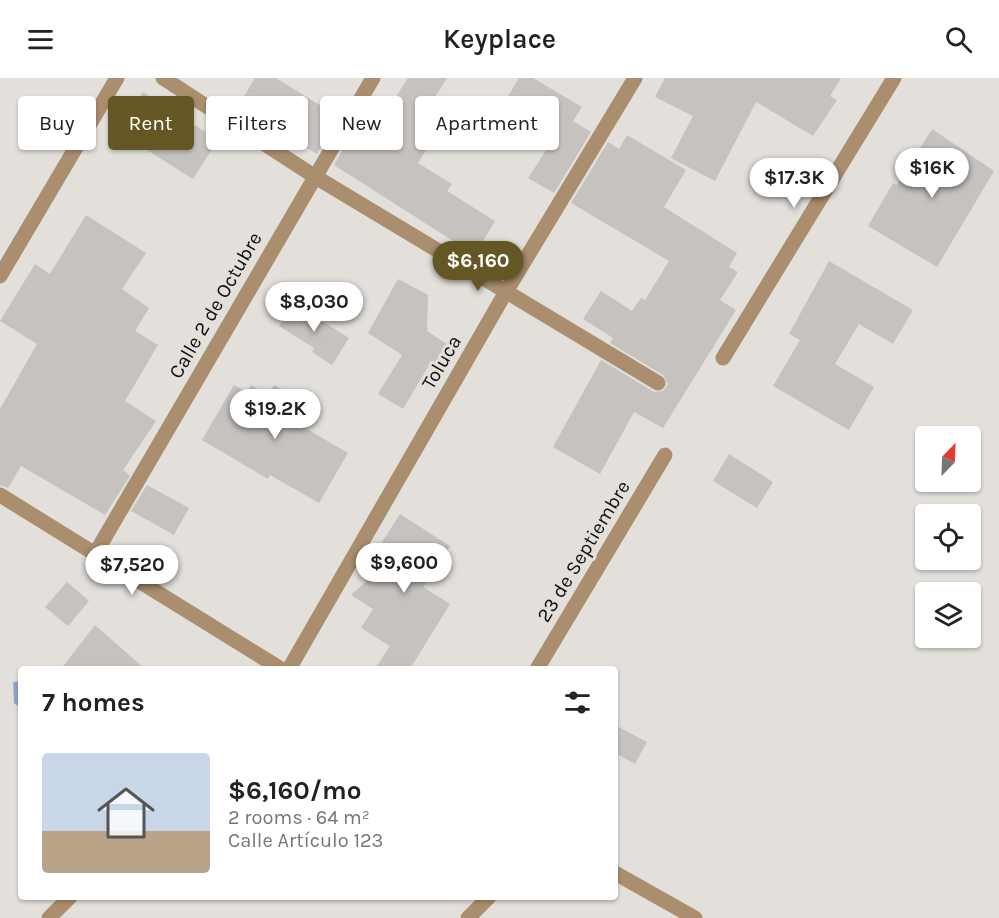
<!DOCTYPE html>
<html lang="en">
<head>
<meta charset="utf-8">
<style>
  body { margin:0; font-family:Karla,sans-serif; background:#f6f6f6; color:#222; height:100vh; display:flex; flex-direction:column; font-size:22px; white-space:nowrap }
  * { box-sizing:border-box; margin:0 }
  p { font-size:20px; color:#767676 }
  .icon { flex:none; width:33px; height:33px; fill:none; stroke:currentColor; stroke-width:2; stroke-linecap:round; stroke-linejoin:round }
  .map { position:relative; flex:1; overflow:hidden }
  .panel { position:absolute; left:18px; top:588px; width:600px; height:234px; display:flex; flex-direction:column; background:#fff; border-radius:6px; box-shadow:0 2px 4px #0004 }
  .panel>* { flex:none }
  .top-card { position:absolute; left:18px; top:18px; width:600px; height:54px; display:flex; gap:12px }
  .needle { width:39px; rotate:23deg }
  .controls { position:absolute; left:915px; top:348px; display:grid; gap:12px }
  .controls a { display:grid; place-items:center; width:66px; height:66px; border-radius:6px; background:#fff; box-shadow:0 2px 4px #0004; font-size:30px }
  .price { position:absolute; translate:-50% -51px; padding:0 14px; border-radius:21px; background:#fff; color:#222; font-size:20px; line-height:39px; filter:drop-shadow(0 2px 3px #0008) }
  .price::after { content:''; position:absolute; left:50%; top:36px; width:18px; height:14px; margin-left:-9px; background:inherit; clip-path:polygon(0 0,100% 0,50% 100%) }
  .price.on { background:#655724; color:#fff }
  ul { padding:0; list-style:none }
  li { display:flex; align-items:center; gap:18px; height:150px; padding:0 24px }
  li span { display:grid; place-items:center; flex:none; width:168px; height:120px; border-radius:6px; color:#555 }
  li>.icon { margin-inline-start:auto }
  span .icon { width:72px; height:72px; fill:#fffc; stroke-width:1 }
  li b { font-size:26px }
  h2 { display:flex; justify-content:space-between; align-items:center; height:72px; padding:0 24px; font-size:26px }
  .pill { padding:0 21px; border-radius:6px; background:#fff; box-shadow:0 2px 4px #0004; font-size:21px; line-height:54px }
  .pill.on { background:#655724; color:#fff }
  header { display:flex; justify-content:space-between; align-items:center; height:78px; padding:0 24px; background:#fff; font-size:27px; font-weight:600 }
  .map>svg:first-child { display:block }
  .water { fill:#92a6d0 }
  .building { fill:#c6c2bf }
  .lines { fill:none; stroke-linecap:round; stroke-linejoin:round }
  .street { stroke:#aa8e6e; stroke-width:15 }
  .labels { text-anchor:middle; stroke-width:6; stroke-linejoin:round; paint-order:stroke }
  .street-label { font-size:20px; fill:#100f0e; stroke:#e3e0dc }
</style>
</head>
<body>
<header><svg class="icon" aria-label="menu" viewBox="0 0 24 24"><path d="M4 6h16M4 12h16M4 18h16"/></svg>Keyplace<svg class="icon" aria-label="search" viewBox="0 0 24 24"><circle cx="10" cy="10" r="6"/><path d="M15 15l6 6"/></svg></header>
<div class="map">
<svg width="999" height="840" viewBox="0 0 999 840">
  <rect width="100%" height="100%" fill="#e3e0dc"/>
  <polygon class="water" points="21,603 21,628 19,629 14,625 13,604"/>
  <g class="building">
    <polygon points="255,0 276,0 339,39 317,76 238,28"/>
    <polygon points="408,0 447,0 423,38 440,50 418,85 452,106 447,113 495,143 475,177 334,87 356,49 371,58"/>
    <polygon points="519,0 533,0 582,29 573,43 591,54 554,115 528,100 552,63 500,32"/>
    <polygon points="665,0 841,0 830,18 837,22 813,58 756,24 715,103 671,80 693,38 655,19"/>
    <polygon points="143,14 218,62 193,101 117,53"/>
    <polygon points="932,51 994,93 937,189 868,148 893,105 897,107"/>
    <polygon points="627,57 686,92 664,129 737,175 729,189 738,194 720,222 736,232 663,350 634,334 600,396 553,369 601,282 654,314 663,313 668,306 663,297 610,265 613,260 583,241 601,213 632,233 641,220 645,222 669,183 571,125 608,64 619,71"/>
    <polygon points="86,137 146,175 122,211 149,230 135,253 158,267 125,323 156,343 123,392 130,398 105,437 21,388 8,410 0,407 0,331 37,266 0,243 35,186 50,196"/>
    <polygon points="829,183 913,232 893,266 859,246 835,286 874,309 849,352 773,308 800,262 789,256"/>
    <polygon points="398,201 428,217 427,253 453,270 441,290 431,284 403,331 378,316 402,277 368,255"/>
    <polygon points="293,225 349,260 332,287 312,274 314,270 279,248"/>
    <polygon points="234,307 247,314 251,307 268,317 274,307 311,328 300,347 348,375 319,425 270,397 268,401 202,362"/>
    <polygon points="729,376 773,404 757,430 713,403"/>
    <polygon points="147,407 189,430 174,457 131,433"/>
    <polygon points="400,436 450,468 423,509 450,526 410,591 375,591 390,568 361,550 373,531 351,517 388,484 375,475"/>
    <polygon points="67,504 89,523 68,548 45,529"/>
    <polygon points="95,547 145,591 61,591"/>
    <polygon points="615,647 647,664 635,686 615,675"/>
  </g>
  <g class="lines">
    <g class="street">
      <polyline points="163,0 314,98 658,305"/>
      <polyline points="0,198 117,0"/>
      <polyline points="723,280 894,0"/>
      <polyline points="0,417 281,591"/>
      <polyline points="95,476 373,0"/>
      <polyline points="289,591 507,212 635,0"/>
      <polyline points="537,591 665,377"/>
      <polyline points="615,795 695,840"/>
      <polyline points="49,840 70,819"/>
      <polyline points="468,840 489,819"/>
    </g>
  </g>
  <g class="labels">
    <g class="street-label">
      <text transform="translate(215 227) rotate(-60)" y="7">Calle 2 de Octubre</text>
      <text transform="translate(441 284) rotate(-60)" y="7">Toluca</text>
      <text transform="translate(583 473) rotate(-59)" y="7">23 de Septiembre</text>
    </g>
  </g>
</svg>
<div class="controls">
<a><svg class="needle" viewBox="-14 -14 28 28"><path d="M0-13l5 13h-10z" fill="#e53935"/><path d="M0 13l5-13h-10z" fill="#767676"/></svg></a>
<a><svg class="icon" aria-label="locate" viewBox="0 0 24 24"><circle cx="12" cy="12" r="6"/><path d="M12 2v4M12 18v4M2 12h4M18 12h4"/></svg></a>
<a><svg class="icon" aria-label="layers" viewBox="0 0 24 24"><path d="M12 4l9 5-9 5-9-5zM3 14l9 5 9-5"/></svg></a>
</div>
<b class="price" style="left:932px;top:121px">$16K</b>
<b class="price" style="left:794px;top:131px">$17.3K</b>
<b class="price on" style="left:478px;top:214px">$6,160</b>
<b class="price" style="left:314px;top:255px">$8,030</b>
<b class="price" style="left:275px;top:362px">$19.2K</b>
<b class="price" style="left:404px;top:516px">$9,600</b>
<b class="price" style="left:132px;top:518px">$7,520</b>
<div class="top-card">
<a class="pill">Buy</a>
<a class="pill on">Rent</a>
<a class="pill">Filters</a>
<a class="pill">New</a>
<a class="pill">Apartment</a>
</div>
<section class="panel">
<h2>7 homes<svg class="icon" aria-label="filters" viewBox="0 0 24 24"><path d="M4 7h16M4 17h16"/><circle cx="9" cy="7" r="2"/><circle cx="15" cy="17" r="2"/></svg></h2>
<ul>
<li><span style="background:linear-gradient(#c9d6e8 65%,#b9a48a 0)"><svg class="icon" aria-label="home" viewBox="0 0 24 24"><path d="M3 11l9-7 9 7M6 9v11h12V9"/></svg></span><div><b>$6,160/mo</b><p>2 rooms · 64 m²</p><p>Calle Artículo 123</p></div></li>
</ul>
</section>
</div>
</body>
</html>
